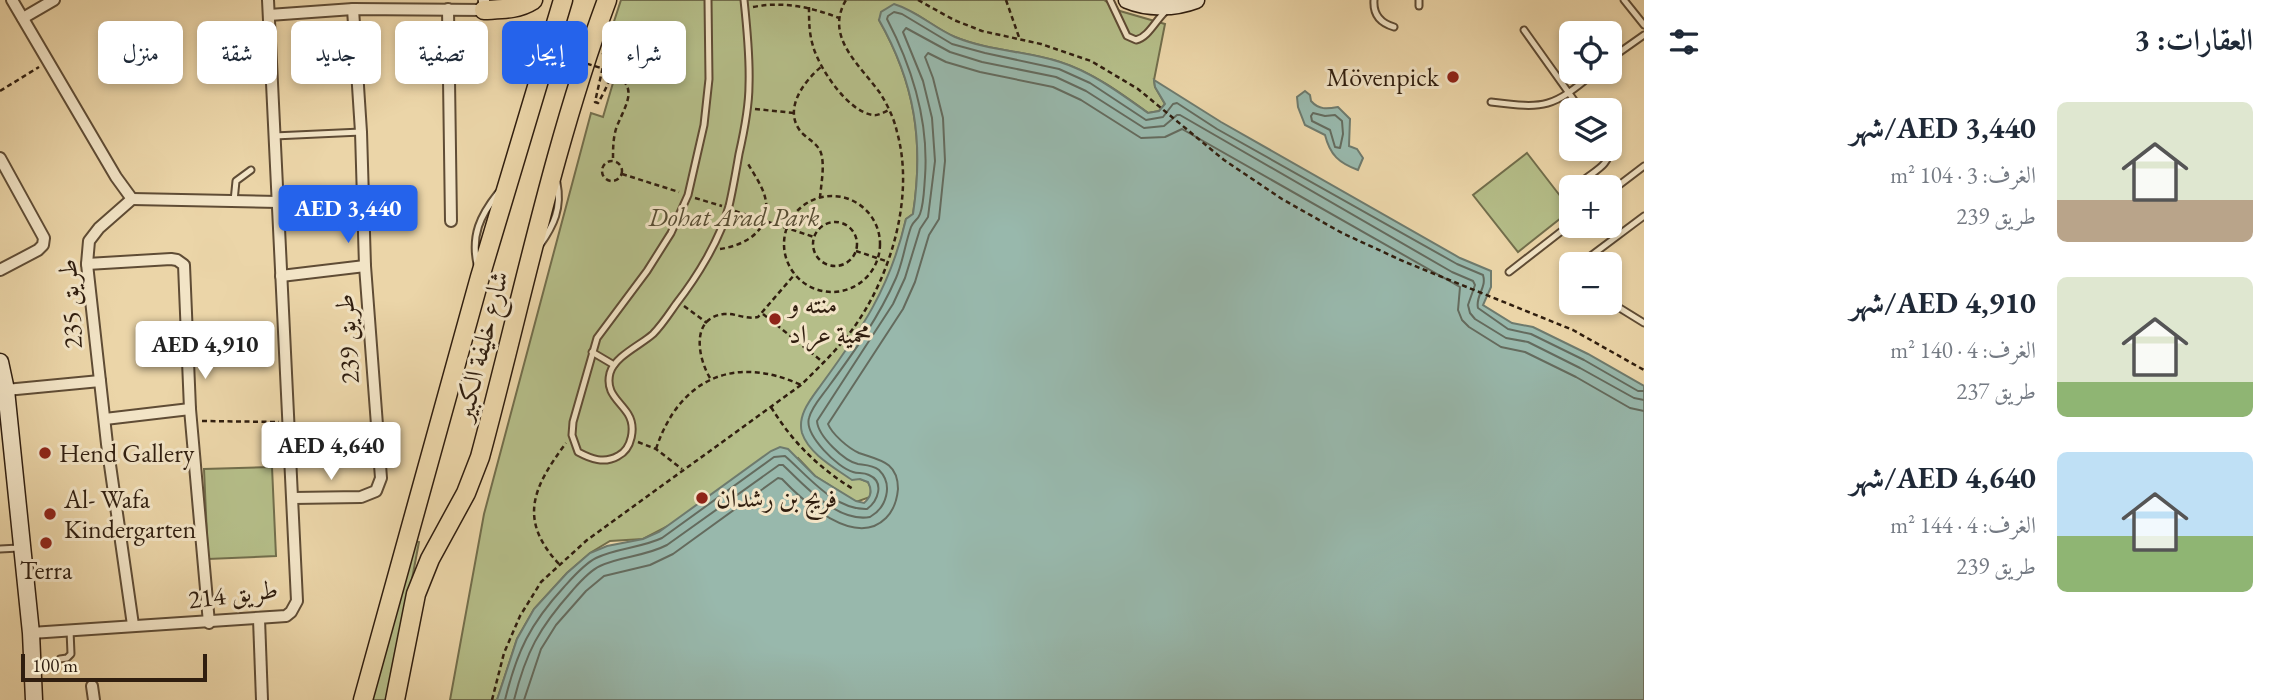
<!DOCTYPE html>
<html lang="ar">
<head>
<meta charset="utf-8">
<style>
  body { margin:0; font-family:"EB Garamond",Amiri,serif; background:#f6f6f7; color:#1f2937; direction:rtl; height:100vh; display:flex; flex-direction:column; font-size:26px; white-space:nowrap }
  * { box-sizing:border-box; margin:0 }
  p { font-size:23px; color:#747a83 }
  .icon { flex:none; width:38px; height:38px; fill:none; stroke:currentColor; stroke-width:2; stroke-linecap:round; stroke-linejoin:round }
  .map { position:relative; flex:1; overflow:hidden; direction:ltr }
  .side { display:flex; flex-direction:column; background:#fff; width:630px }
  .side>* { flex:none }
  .banner { position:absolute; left:21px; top:21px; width:665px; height:63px; direction:rtl; display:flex; gap:14px }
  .buttons { position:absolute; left:1559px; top:21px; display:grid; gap:14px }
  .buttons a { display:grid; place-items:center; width:63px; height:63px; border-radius:10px; background:#fff; box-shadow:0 4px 10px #0003; font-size:35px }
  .scale { position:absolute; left:21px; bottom:18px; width:186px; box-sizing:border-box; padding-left:7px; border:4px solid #301e0f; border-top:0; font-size:19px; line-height:24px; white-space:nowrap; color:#301e0f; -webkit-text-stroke:5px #f2e4c6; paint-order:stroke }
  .price { position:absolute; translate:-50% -60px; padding:0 16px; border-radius:7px; background:#fff; color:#222; font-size:23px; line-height:46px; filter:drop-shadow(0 2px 4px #0008) }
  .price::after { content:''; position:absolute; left:50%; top:42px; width:21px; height:16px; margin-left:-10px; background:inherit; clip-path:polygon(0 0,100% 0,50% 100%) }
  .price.current { background:#2563eb; color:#fff }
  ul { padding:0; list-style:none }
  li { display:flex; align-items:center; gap:21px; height:175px; padding:0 21px }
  li span { display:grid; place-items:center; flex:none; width:196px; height:140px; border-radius:10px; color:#555 }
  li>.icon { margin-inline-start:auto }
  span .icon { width:84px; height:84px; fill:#fffc; stroke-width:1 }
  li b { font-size:30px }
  h2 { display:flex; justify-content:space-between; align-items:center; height:84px; padding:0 21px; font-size:30px }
  .pill { padding:0 24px; border-radius:10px; background:#fff; box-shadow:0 4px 10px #0003; font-size:24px; line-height:63px }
  .pill.current { background:#2563eb; color:#fff }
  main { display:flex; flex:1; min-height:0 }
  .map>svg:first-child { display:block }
  .green { fill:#b5be89; stroke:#726e4c; stroke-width:2 }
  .water { fill:#98b8ac; stroke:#6e7a6d; stroke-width:2 }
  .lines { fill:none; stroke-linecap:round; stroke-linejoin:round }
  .shore { stroke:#646b5e; stroke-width:2 }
  .lane-casing { stroke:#5f4c35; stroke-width:9 }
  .street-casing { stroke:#5f4c35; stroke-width:14 }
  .secondary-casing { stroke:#301e0f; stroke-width:19 }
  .primary-casing { stroke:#301e0f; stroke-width:21 }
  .path { stroke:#301e0f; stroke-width:2.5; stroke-dasharray:5 3.5; stroke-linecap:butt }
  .lane { stroke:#f2e4c6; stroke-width:5 }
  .street { stroke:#f2e4c6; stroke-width:10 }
  .secondary { stroke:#f2e4c6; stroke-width:16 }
  .primary { stroke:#ebd5a8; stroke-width:18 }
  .path-bridge { stroke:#301e0f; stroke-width:2.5; stroke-dasharray:5 3.5; stroke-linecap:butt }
  .poi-dot { fill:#8f2418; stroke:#f2e4c6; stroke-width:2.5 }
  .labels { text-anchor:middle; stroke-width:6; stroke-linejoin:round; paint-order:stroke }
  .poi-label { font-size:26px; fill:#301e0f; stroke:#f2e4c6; text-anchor:start }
  .park-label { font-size:26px; font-style:italic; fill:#584e34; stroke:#f2e4c6 }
  .street-label { font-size:26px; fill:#301e0f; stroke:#f2e4c6 }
</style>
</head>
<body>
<main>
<section class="side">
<h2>العقارات: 3<svg class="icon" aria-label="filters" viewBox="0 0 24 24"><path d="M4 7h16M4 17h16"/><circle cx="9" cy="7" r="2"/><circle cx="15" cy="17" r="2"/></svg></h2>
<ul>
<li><span style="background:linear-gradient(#dfe7d0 70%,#b9a48a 0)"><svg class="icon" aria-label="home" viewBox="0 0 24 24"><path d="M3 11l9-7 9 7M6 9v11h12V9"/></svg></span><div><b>AED 3,440/شهر</b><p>الغرف: 3 · 104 m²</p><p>طريق 239</p></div></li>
<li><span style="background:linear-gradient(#dfe7d0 75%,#8fb573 0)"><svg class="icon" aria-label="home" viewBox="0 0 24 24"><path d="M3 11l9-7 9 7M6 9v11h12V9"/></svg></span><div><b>AED 4,910/شهر</b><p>الغرف: 4 · 140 m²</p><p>طريق 237</p></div></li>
<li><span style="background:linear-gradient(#bfe0f5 60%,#8fb573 0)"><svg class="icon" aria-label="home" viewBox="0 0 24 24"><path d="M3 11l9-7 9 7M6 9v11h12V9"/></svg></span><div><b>AED 4,640/شهر</b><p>الغرف: 4 · 144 m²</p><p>طريق 239</p></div></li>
</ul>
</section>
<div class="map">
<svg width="1644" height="700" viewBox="0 0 1644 700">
  <rect width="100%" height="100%" fill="#ebd5a8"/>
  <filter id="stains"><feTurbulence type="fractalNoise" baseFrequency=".00286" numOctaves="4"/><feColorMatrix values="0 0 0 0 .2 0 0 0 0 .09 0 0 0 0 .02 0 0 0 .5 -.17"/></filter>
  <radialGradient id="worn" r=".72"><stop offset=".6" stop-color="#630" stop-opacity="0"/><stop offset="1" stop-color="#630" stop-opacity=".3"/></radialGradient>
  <g class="green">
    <path d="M621,0H1104L1120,11L1165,24L1154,80L1155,87L1165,104L1159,111L1148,113C1122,94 1092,72 1060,62C1026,51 989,51 955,37C934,28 917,11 894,5L879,20C915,83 924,142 913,214L906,219C902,237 897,255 891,272C874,319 839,361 810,401L860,479L868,482L871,488L870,497L856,502L815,476L798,458L643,539L610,541L590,553L567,573L534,609L517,639L497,700H450L484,514L591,113L603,117L622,52L606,46Z"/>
    <polygon points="1527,153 1571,210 1518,252 1473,195"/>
    <polygon points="272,467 276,556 208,559 204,469"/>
    <polygon points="414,541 419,542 389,700 369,700"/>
  </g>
  <g class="water">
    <path d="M894,4C917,11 934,28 955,37C989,51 1026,51 1060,62C1092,72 1121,94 1148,113L1159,111L1165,104L1155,87L1154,80L1221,122L1460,258L1491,271V287L1483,305L1512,323L1533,327L1588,354L1644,386V700H497L517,639L534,609L567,573L590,553L607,546L643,539L659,532L771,451L780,447L788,449L815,476L856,501L864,503C872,496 872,490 868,482L860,479L852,480C835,468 809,454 802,433C797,415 811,399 821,385C862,329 890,288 906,219L913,214C924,142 915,83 879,20L881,12Z"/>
    <path d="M1305,91L1310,95L1311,101C1319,110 1327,109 1338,107L1350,119L1349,146L1357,149L1363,158L1358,170C1339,163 1330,155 1325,135L1305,125L1298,107L1297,97Z"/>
  </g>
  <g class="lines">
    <g class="shore">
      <polygon points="1313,113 1325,116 1335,115 1342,121 1343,134 1340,148 1335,147 1330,130 1312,121 1311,116"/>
      <path d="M505,700C517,651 530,624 564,587C573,577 584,564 596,558C616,548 641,548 662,538L774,457L785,456C807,475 834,510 867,509C878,501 885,482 869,475C863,472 858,474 853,472C838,468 804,435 809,418C812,406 822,396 829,386C854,352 879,317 896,278C903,262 905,244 911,227C913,221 918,220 920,214C924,203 924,189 925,177C929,121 913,69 887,19L888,16L894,12L902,14L952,44L985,53L1059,69L1090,83L1146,120L1163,117L1173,104L1177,103L1217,129L1457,264L1483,275C1487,288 1475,296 1478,308L1508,329L1531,334L1584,360L1638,391H1644"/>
      <path d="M514,700C526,652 539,628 572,591C579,583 589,571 600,566C620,556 644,557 667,545L779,465H783C804,485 837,523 870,517C886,508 894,485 879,470C873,465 865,465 858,464C844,461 818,436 817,421L893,304L905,278L920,229L928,217L935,161L932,118L923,81L903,32L906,28L950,52L982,62L1056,77L1086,91L1144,128L1164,126L1177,115H1180L1452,272L1473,281L1475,285L1468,305L1470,313L1475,319L1506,338L1528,342L1580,368L1634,398L1644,400"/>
      <path d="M524,700L541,649L556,625L586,591L604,576L650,565L673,554L778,478L782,479C803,501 855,549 886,518C894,510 897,500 898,489C898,461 878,460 859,453C848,448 832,434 828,424L903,309L915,282L929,235L939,219L945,161L943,118L933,78L925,57L928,53L946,62L980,72L1053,87L1081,100L1141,138L1165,137L1182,129L1460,287L1458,310L1462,320L1469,327L1501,347L1525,352L1576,377L1630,408L1644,411"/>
    </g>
    <defs>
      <g id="lane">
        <path d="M708,0L709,79L704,125L688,195L671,233L647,271L597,338L573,422L572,435L578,452C591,459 604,464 618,456C632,449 636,427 628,414C619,400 605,393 610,373C615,356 641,345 653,334C662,325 669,314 676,304C697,277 720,240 729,206C733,189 736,171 739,154C744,132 749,108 749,85C750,57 747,28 744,0"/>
        <path d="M1110,0L1127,36L1136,40C1149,37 1156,19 1167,10"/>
        <path d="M1374,0C1373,14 1380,23 1394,27"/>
        <polyline points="1419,0 1419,6"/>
        <polyline points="1624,0 1644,25"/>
        <polyline points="1524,30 1581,110"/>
        <polyline points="1610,59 1644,35"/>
        <path d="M1491,102C1546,109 1552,108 1595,72"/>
        <polyline points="274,136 361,132"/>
        <path d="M1585,179C1595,171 1612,163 1608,149"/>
        <polyline points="1610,192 1644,166"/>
        <polyline points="234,201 236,181 251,170"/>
        <path d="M540,245C554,225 562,208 557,183"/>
        <path d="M477,264C471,235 480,216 498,193"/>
        <polyline points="1580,264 1644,216"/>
        <polyline points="1509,272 1572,223"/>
        <polyline points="1610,302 1644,323"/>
        <polyline points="592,352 614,365"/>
        <polyline points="0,549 19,548"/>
        <polyline points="60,659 67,658 71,654 70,630"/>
      </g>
      <g id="street">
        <polyline points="12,0 116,177 132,199"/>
        <polyline points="448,9 451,221"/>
        <polyline points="269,15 353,9 484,10 484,0"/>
        <polyline points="23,18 54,0"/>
        <polyline points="0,158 44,238 43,245 38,250 0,270"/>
        <polyline points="132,199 99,228 89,241 87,264 107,444 133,625"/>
        <polyline points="132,199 278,202"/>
        <polyline points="87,264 171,259 177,260 184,265 190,409 209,623"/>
        <polyline points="281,276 365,266"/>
        <polyline points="6,390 100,381"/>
        <polyline points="105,419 190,409"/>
        <polyline points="293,498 361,497 376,491 381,478 365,266 361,132 353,9"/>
        <polyline points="259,619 262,700"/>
        <polyline points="31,633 286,616 291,612 297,601 268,0"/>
        <polyline points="92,686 94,700"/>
      </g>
      <g id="secondary">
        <path d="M1127,0C1148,9 1175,8 1196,0"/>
        <polyline points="0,362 6,390 31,633 34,700"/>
      </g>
      <g id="primary">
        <path d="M484,10C502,9 517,10 533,0"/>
        <polyline points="363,700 480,277 563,0"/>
        <path d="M395,700L416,594L430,559L466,493L480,457C521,305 552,148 607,0"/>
      </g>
    </defs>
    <use href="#lane" class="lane-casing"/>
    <use href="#street" class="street-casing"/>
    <use href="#secondary" class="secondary-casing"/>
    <use href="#primary" class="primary-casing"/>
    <g class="path">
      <polyline points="918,0 954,20 982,31 1041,44 1091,61 1138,89 1224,160 1282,199 1342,233 1405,262 1573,330 1644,370"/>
      <polyline points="1006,0 1020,40"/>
      <path d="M753,7C783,1 811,7 839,18"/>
      <path d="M809,7C809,21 809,33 813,46C819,68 848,112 873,115C878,116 884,112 889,110"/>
      <polyline points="522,43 525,36 531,38 514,78 511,77 517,45 524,23 541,29"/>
      <path d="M602,53L614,59C614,73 605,91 598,103L595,102L604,62L609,64L607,70C640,85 628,100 617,126C613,137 613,148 613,160"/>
      <polyline points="0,91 39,67"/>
      <polyline points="755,109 794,113"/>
      <circle cx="612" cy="171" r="10"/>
      <polyline points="622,174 679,192"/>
      <circle cx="832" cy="244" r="48"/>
      <polyline points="695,198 722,206"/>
      <path d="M820,198C821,184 825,166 821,153C818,144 809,140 802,133C782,111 803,82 821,67"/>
      <polyline points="735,211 814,237"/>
      <circle cx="835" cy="244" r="22"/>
      <path d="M720,249C747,245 773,229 765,197C762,185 753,173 747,162"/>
      <polyline points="856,251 886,261"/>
      <polyline points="684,306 707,323"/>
      <polyline points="763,314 824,363"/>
      <path d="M710,378C698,358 690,318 724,314C736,313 746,320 758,317L795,274"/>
      <path d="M771,407C793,443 818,467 853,489"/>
      <polyline points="202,421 279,422"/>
      <polyline points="638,442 656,449 682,469"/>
      <path d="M656,449C679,379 734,354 801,385"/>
      <path d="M559,564C517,519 534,486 566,443"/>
      <path d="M492,700L504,653L520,616L541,582L587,540L801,385C819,367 837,350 852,330C891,277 915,196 897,132C894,118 887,104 880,93C860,65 824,37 846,0"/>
    </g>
    <use href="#lane" class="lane"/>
    <use href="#street" class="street"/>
    <use href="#secondary" class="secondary"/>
    <use href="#primary" class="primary"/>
    <polyline class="path-bridge" points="522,43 607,70"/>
  </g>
  <g class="poi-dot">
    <circle cx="1453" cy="77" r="7"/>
    <circle cx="775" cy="319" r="7"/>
    <circle cx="45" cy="453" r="7"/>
    <circle cx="702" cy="498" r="7"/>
    <circle cx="50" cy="514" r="7"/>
    <circle cx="46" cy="543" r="7"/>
  </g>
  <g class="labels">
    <g class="poi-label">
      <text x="1439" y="86" text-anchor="end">Mövenpick</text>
      <text x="789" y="313">منته و<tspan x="789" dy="30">محمية عراد</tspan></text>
      <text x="59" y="462">Hend Gallery</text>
      <text x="716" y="507">فريج بن رشدان</text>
      <text x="64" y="508">Al- Wafa<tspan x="64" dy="30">Kindergarten</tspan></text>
      <text x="46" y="579" text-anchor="middle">Terra</text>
    </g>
    <g class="park-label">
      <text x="734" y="226">Dohat Arad Park</text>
    </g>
    <g class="street-label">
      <text transform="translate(70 304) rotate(-94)" y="9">طريق 235</text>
      <text transform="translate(347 339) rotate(-94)" y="9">طريق 239</text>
      <text transform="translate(481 346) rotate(-76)" y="9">شارع خليفة الكبير</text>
      <text transform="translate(233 594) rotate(-7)" y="9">طريق 214</text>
    </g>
  </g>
  <rect width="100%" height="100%" filter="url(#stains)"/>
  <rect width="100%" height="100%" fill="url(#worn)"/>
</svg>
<div class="buttons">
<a><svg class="icon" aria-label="locate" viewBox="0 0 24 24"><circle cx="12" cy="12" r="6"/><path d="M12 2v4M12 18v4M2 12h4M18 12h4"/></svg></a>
<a><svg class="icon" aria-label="layers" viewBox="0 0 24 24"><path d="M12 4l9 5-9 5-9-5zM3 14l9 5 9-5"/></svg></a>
<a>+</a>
<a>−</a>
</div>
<div class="scale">100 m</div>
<b class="price current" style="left:348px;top:245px">AED 3,440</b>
<b class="price" style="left:205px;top:381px">AED 4,910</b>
<b class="price" style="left:331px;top:482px">AED 4,640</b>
<div class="banner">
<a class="pill">شراء</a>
<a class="pill current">إيجار</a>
<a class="pill">تصفية</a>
<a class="pill">جديد</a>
<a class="pill">شقة</a>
<a class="pill">منزل</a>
</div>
</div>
</main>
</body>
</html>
